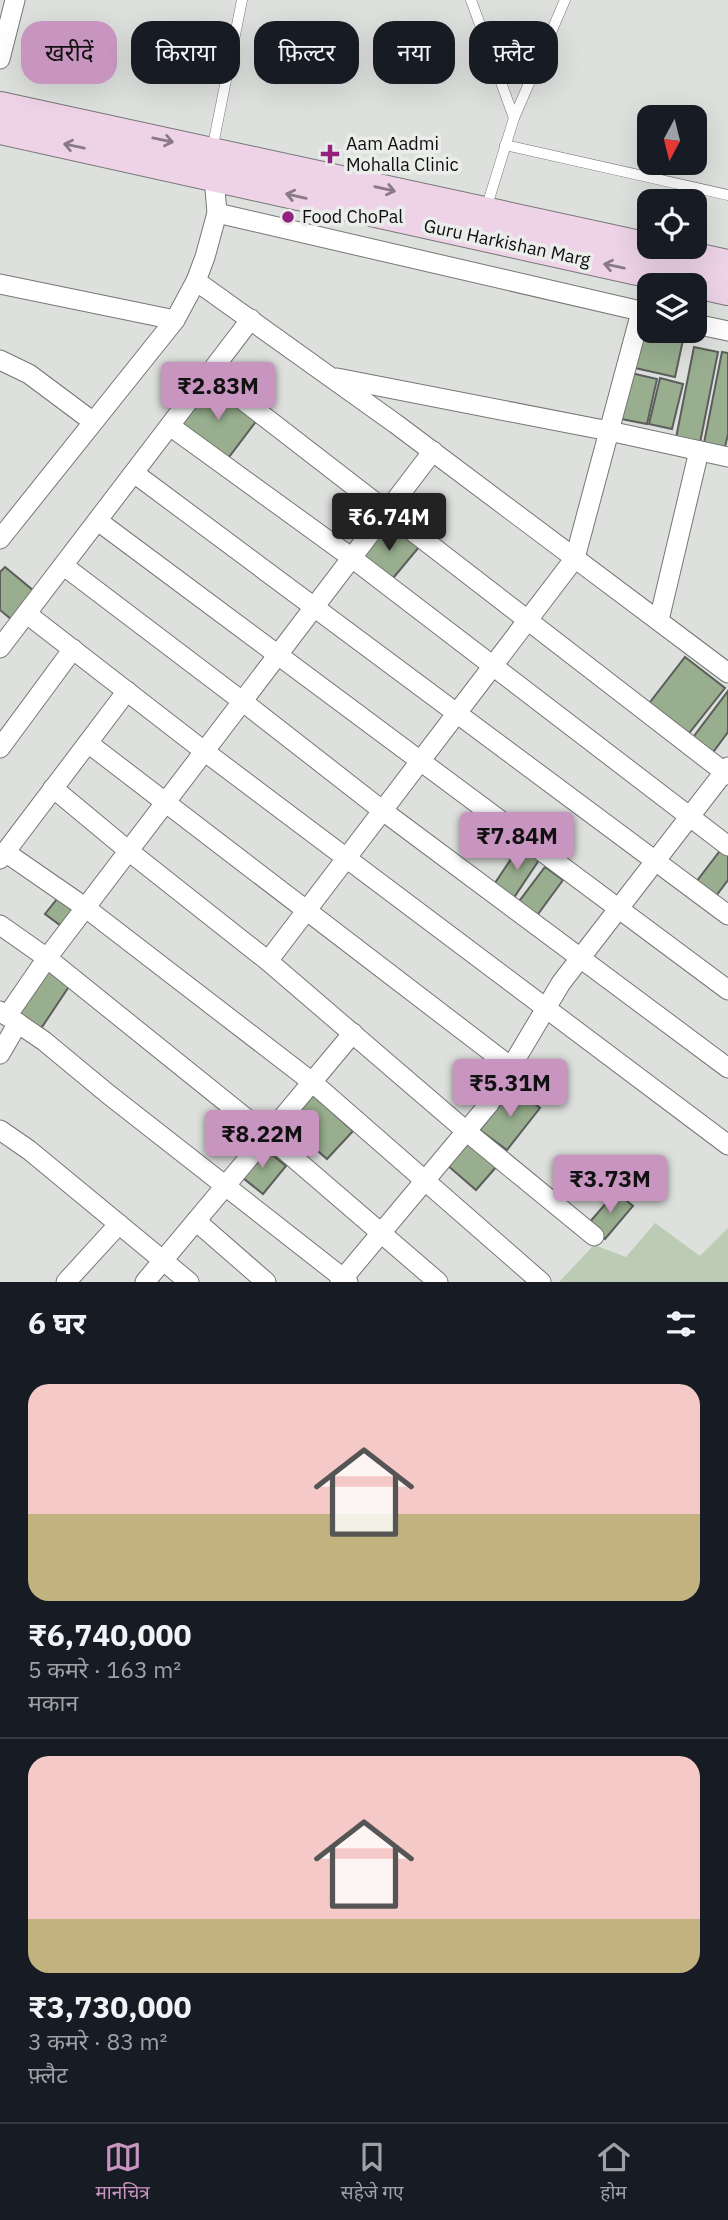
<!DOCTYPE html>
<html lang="hi">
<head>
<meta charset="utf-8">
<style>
  body { margin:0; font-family:"IBM Plex Sans","Noto Sans Devanagari",sans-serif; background:#20242c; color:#f1f3f6; height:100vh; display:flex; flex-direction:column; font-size:26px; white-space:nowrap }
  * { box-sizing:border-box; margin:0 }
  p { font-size:23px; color:#9ea1a6 }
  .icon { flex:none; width:38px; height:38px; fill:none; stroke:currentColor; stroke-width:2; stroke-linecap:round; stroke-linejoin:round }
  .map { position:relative; height:1282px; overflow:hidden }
  .details { display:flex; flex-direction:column; background:#171b24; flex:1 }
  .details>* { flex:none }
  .top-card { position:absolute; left:21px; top:21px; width:686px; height:63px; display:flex; gap:14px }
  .needle { width:46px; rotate:187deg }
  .controls { position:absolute; left:637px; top:105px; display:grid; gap:14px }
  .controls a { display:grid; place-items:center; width:70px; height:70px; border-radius:14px; background:#171b24; box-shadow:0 7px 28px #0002; font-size:35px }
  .price { position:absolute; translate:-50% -60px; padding:0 16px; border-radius:7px; background:#c894c0; color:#111; font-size:23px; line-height:46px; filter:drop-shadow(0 2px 4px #0008) }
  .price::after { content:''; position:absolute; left:50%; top:42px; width:21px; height:16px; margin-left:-10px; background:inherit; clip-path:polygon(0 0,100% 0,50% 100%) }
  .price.selected { background:#222; color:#fff }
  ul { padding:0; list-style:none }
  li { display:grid; align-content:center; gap:14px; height:371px; padding:0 28px }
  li+li { border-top:2px solid #363941 }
  li span { display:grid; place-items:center; height:217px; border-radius:21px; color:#555 }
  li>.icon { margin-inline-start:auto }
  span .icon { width:126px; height:126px; fill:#fffc; stroke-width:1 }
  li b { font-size:30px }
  h2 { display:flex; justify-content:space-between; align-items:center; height:84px; padding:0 28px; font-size:30px }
  .chip { padding:0 24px; border-radius:21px; background:#171b24; box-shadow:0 7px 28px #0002; font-size:24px; line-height:63px }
  .chip.selected { background:#c894c0; color:#111 }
  .dock { display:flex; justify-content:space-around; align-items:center; height:98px; border-top:2px solid #363941; background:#171b24; font-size:19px; color:#9ea1a6 }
  .dock a { display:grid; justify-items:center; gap:4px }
  .dock .selected { color:#c894c0 }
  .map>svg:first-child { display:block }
  .green { fill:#bbcbb4 }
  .building { fill:#98ae8e; stroke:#5c5e5c; stroke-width:2 }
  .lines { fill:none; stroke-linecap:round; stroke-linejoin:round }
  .service-casing { stroke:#757774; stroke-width:11 }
  .minor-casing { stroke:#757774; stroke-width:21 }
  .secondary-casing { stroke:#757774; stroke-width:30 }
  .service { stroke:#fff; stroke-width:10 }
  .minor { stroke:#fff; stroke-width:19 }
  .secondary { stroke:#eed3e8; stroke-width:28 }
  .oneway { stroke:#897a85 }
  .poi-dot { fill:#95217f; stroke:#ebedea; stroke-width:2.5 }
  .labels { text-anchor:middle; stroke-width:7; stroke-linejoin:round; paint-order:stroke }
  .poi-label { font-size:18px; fill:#0d0e0d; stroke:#ebedea; text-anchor:start }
  .street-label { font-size:18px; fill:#0d0e0d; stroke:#ebedea }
</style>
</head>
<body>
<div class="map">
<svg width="728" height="1282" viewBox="0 0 728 1282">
  <rect width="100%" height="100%" fill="#dee0dd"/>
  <polygon class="green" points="655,1223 700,1256 728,1228 728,1282 559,1282 594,1245 626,1257"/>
  <g class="building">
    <polygon points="643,331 683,340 675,377 635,368"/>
    <polygon points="694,347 718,352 699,448 675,443"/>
    <polygon points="722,352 728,353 728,434 725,447 704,443"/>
    <polygon points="631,373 657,379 647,424 621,419"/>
    <polygon points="660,378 683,384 672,429 649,424"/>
    <polygon points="209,384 257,420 226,461 179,425"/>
    <polygon points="390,522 419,547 389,583 359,559"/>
    <polygon points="5,567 40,596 17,624 0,610 0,572"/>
    <polygon points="685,657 725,688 686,737 647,706"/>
    <polygon points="728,691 728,732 711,755 691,740"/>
    <polygon points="523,841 543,854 511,902 491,889"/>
    <polygon points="722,848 728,852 728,880 713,900 693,886"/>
    <polygon points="545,867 563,880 533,921 514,908"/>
    <polygon points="61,894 80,908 64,928 45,914"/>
    <polygon points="48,965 72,982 38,1033 14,1017"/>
    <polygon points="514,1087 540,1108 507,1150 480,1130"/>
    <polygon points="313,1095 353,1131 327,1159 287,1124"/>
    <polygon points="468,1141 497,1166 476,1190 447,1165"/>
    <polygon points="261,1146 286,1166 263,1194 238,1174"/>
    <polygon points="616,1192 633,1206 605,1239 588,1224"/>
  </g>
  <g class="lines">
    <defs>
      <g id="service">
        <polyline points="471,0 514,118"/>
        <polyline points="505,145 728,195"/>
        <polyline points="212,150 242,0"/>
        <polyline points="486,209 514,118 565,0"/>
      </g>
      <g id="minor">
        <polyline points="0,59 15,0"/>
        <polyline points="213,165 217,213 205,257 196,281 396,424 728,673"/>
        <polyline points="217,213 649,313"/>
        <polyline points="0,284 175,320"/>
        <polyline points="695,324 728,331"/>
        <polyline points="0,360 29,374 92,421"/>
        <polyline points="209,374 728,775"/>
        <polyline points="337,378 609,431 728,457"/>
        <polyline points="170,426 352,558 728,846"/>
        <polyline points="134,473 728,915"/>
        <polyline points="98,521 728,990"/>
        <polyline points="0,539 175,320 196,281"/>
        <polyline points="64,566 242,701 383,811 728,1068"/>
        <polyline points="27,614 204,751 728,1145"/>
        <polyline points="659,620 699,451"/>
        <polyline points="0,648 251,319"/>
        <polyline points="88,743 511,1067"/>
        <polyline points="0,748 73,649"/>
        <polyline points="53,788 130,852 268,961 466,1131 594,1236"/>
        <polyline points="5,852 86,908 312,1082 541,1282"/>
        <polyline points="0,859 127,691"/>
        <polyline points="0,925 47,958 267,1135 438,1282"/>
        <polyline points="268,961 575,558 641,312"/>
        <polyline points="0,1011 44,1041 108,1094 348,1282"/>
        <polyline points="7,1016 47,958 433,451"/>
        <polyline points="0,1054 18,1023"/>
        <polyline points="0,1130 29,1150 189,1282"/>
        <polyline points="196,1221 266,1282"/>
        <polyline points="66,1282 119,1224"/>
        <polyline points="145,1282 353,1033"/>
        <polyline points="340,1282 489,1104 561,983 728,767"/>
      </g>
      <g id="secondary">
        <polyline points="0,106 728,264"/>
        <polyline points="0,130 728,291"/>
      </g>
    </defs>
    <use href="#service" class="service-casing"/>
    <use href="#minor" class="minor-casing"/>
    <use href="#secondary" class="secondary-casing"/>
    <use href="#service" class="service"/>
    <use href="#minor" class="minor"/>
    <use href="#secondary" class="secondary"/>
  </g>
  <defs><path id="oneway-shaft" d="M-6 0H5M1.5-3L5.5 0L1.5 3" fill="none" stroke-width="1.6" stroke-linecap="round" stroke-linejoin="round" transform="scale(1.75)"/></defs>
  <g class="oneway">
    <use href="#oneway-shaft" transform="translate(163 140) rotate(12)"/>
    <use href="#oneway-shaft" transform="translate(74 146) rotate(-168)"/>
    <use href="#oneway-shaft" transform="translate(385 189) rotate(13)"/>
    <use href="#oneway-shaft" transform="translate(296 196) rotate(-167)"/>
    <use href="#oneway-shaft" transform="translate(614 266) rotate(-168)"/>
  </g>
  <g class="poi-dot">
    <path d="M326.5 143.5h7v7h7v7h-7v7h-7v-7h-7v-7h7z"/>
    <circle cx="288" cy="217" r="7"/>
  </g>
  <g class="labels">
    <g class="poi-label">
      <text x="346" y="150">Aam Aadmi<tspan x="346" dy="21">Mohalla Clinic</tspan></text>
      <text x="302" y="223">Food ChoPal</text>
    </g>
    <g class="street-label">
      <text transform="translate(507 243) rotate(12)" y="6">Guru Harkishan Marg</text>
    </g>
  </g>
</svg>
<div class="controls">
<a><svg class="needle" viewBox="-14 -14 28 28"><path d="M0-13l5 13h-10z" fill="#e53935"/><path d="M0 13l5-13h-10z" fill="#9ea1a6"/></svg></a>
<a><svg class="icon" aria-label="locate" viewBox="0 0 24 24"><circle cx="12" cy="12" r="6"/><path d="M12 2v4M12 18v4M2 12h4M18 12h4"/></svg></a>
<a><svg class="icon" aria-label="layers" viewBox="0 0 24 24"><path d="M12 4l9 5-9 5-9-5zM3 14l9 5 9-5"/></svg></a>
</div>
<b class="price" style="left:218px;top:422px">₹2.83M</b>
<b class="price selected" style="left:389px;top:553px">₹6.74M</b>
<b class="price" style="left:517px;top:872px">₹7.84M</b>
<b class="price" style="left:510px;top:1119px">₹5.31M</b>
<b class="price" style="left:262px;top:1170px">₹8.22M</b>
<b class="price" style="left:610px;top:1215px">₹3.73M</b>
<div class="top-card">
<a class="chip selected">खरीदें</a>
<a class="chip">किराया</a>
<a class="chip">फ़िल्टर</a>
<a class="chip">नया</a>
<a class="chip">फ़्लैट</a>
</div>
</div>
<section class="details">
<h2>6 घर<svg class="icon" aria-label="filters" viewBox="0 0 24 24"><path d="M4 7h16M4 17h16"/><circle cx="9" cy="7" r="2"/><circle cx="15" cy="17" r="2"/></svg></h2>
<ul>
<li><span style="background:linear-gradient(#f6c9c9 60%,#c2b280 0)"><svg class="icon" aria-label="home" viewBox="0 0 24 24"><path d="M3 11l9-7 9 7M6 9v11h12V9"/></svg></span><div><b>₹6,740,000</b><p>5 कमरे · 163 m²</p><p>मकान</p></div></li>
<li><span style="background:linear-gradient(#f6c9c9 75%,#c2b280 0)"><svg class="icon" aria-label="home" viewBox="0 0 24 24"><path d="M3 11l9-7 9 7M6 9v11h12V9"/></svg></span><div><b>₹3,730,000</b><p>3 कमरे · 83 m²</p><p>फ़्लैट</p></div></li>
</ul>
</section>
<nav class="dock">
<a class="selected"><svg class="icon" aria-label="map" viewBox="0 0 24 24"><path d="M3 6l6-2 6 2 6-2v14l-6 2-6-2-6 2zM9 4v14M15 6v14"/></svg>मानचित्र</a>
<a><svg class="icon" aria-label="saved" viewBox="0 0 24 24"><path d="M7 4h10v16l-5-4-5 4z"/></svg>सहेजे गए</a>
<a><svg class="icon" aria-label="home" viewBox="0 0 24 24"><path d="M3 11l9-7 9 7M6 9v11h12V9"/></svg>होम</a>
</nav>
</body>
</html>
